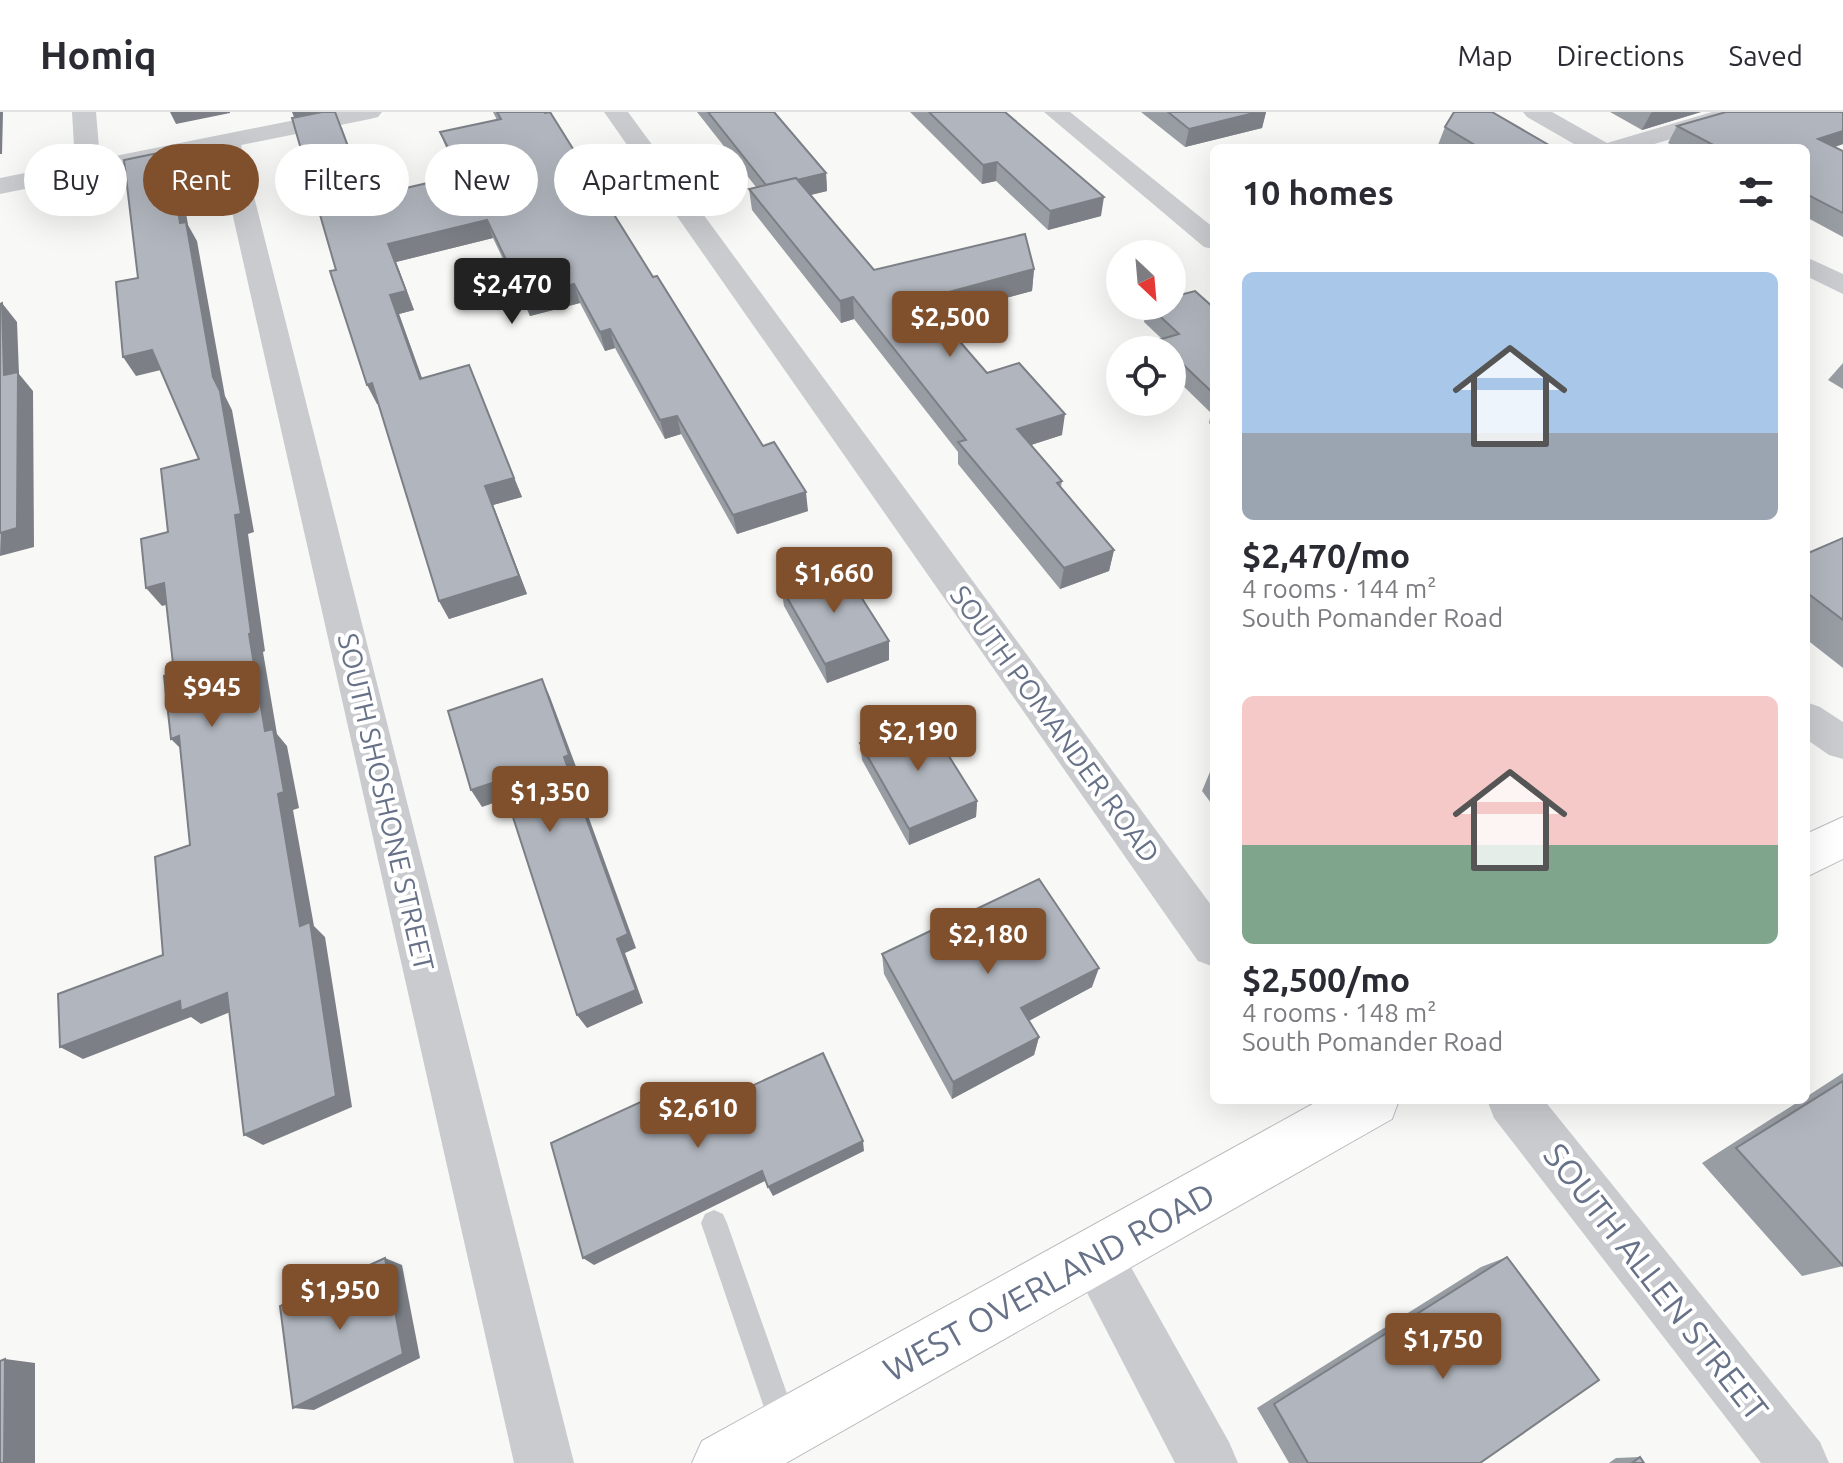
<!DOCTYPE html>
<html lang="en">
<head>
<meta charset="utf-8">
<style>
  body { margin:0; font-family:Ubuntu,sans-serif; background:#f7f7f7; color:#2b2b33; height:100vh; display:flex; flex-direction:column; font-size:30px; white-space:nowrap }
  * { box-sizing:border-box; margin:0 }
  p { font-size:26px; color:#7c7c81 }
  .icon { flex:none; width:44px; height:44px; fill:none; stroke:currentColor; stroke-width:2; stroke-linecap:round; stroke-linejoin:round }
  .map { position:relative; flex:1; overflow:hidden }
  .drawer { position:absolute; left:1210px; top:32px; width:600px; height:960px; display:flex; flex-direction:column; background:#fff; border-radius:12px; box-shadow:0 8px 32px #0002 }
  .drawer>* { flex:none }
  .guide { position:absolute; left:24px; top:32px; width:760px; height:72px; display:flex; gap:16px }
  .needle { width:52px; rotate:154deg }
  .tools { position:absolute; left:1106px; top:128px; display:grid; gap:16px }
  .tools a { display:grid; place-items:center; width:80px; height:80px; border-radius:50%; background:#fff; box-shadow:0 8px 32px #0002; font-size:40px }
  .price { position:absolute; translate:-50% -68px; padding:0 18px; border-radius:8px; background:#80502d; color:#fff; font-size:26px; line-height:52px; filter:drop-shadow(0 2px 4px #0008) }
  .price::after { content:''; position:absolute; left:50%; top:48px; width:24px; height:18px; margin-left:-12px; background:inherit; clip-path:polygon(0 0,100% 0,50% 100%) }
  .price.current { background:#222; color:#fff }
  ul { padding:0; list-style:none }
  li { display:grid; align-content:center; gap:16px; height:424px; padding:0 32px }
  li span { display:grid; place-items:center; height:248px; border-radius:12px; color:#555 }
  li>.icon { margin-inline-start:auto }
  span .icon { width:144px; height:144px; fill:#fffc; stroke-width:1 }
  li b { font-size:34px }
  h2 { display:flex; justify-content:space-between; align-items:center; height:96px; padding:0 32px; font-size:34px }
  .tag { padding:0 28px; border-radius:36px; background:#fff; box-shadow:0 8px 32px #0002; font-size:28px; line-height:72px }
  .tag.current { background:#80502d; color:#fff }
  header { display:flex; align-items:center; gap:48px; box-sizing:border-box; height:112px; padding:0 40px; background:#fff; border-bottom:2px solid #e1e1e2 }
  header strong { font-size:38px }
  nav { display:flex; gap:44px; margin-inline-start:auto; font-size:28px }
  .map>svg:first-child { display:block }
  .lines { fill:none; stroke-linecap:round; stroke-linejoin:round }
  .primary-casing { stroke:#bbbec2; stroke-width:2 }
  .lane { fill:#c9cbcf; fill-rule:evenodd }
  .street { fill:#c9cbcf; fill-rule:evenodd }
  .primary { fill:#fff; fill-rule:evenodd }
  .wall { fill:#989da3 }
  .shaded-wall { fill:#7c7f85 }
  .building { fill:#b1b6be; stroke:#7c7f85; stroke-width:2 }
  .labels { text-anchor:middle; stroke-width:8; stroke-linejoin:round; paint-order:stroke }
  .street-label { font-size:28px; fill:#677288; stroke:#fff }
  .near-street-label { font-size:34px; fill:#677288; stroke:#fff }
</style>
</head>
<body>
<header>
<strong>Homiq</strong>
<nav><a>Map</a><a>Directions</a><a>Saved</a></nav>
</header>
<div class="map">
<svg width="1843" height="1351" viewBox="0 0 1843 1351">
  <rect width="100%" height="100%" fill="#f8f9f6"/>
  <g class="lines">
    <defs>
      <g id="primary">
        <polygon points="1843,705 1843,747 1806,765 1806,722"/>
        <polygon points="1320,988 1399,988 1392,1007 786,1351 692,1351 702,1329"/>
      </g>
    </defs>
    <use href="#primary" class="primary-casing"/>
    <polygon class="lane" points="714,1098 723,1102 727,1111 798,1313 794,1323 784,1327 774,1323 770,1313 701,1111 705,1102"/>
    <g class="street">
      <polygon points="72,0 96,0 100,47 335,0 382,0 378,5 370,7 241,33 574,1351 514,1351 218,38 0,82 0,66 75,51"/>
      <polygon points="604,0 628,0 1214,797 1214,855 1198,849"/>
      <polygon points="1044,0 1070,0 1214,116 1214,137 1204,135"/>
      <polygon points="1523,0 1552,0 1607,31 1712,0 1749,0 1745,5 1641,36 1581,36 1527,5"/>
      <polygon points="1806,145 1843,162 1843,182 1806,164"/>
      <polygon points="1806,590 1820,595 1843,610 1843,647 1829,643 1806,627"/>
      <polygon points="1487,988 1544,988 1820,1330 1829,1351 1761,1351 1494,1006"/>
      <polygon points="1095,1117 1114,1125 1229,1330 1238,1351 1175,1351 1068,1144 1076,1125"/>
    </g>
    <use href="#primary" class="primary"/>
  </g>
  <g class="wall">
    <polygon points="493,0 544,0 763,334 808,399 737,422 681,322 665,327 615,236 605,239 580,191 530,204 493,126 396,150 414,198 399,202 422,266 469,253 522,385 493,393 527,482 449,507 439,489 378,291 377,292 336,158 342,16 368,85 459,64 447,38 440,20 497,8"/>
    <polygon points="697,0 774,0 826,61 827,79 810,83 874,158 1034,157 1032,179 938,204 987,261 1062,323 1031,333 1062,369 1061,375 1114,438 1109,459 1060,477 958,352 958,340 854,207 841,211 752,98 749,77 756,75"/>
    <polygon points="910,0 1005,0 1101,104 1048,118 996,69 982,72"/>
    <polygon points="1141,0 1266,0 1262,16 1185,35"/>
    <polygon points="1610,0 1701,0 1642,18"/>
    <polygon points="1677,14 1843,32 1835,35 1843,39 1843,125 1806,105 1806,36 1677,36 1668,31"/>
    <polygon points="1445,15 1554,36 1442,36 1438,33"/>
    <polygon points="1147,194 1214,196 1214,316 1209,311 1211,301 1172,263 1172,238 1156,238 1158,228 1162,227 1144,210"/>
    <polygon points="1843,251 1843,277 1828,268"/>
    <polygon points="1843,426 1843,556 1806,527 1806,442"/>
    <polygon points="781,475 889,548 827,571 784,494"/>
    <polygon points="860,631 977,689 976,705 909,733 862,648"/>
    <polygon points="1214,654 1214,695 1202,679 1212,655"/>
    <polygon points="882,842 1092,875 1029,909 1039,925 1034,943 952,987 884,862"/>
    <polygon points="1843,961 1843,1154 1802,1164 1702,1051 1801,988 1806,988 1806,985"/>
    <polygon points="1507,1145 1480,1351 1289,1351 1257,1296 1481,1155"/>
    <polygon points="1640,1345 1644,1351 1609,1351 1616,1346"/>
  </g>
  <g class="shaded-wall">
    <polygon points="0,0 3,0 2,42 0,42"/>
    <polygon points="170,0 230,0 230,1 176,12"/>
    <polygon points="292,0 320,0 294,5"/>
    <polygon points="1258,0 1266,0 1262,16 1185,35 1189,17"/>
    <polygon points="1653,0 1701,0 1642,18 1651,1"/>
    <polygon points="1843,19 1843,32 1807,44 1818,27"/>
    <polygon points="168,39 179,57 188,113 197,129 225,284 232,298 254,420 248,422 265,539 263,540 277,622 287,634 299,696 293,698 314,814 325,825 352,995 263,1033 244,1023 300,814 265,619 249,522 213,265 180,111"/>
    <polygon points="997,50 996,69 982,72 983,53"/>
    <polygon points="826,61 827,79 770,93 768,75"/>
    <polygon points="1104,85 1101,104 1048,118 1050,99"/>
    <polygon points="487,108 493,126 396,150 414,198 399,202 429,286 420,267 390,183 388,132"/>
    <polygon points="1034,157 1032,179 923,208 923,187"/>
    <polygon points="574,172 580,191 530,204 524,185"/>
    <polygon points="853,185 854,207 841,211 840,189"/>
    <polygon points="2,191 17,210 19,262 33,279 34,435 0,444 4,263"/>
    <polygon points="610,217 615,236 605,239 600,220"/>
    <polygon points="152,238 165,257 136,264 123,245"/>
    <polygon points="372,271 381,290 377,292 367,273"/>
    <polygon points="1065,302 1062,323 1015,338 1017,317"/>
    <polygon points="677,304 681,322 665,327 660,308"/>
    <polygon points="514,366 522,385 493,393 527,482 449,507 439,489 485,374"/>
    <polygon points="806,380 808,399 737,422 733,403"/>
    <polygon points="1114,438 1109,459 1060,477 1064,456"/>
    <polygon points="164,471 180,489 162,494 146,476"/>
    <polygon points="889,529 889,548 827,571 825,552"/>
    <polygon points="542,567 550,585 578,660 573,662 636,836 625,841 643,891 587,916 577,903 617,827"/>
    <polygon points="179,624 188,644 171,627"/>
    <polygon points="501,668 511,685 482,695 471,678"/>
    <polygon points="977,689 976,705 909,733 909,717"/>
    <polygon points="1099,856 1092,875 1017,915 1021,896"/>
    <polygon points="227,881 245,894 201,912 191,905 83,947 60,935 180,889"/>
    <polygon points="1039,925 1034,943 952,987 953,970"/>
    <polygon points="682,971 689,982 700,1012 693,1001"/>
    <polygon points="863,1029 864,1039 773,1084 768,1075"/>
    <polygon points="762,1059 767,1068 594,1153 583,1146"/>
    <polygon points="385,1146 402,1153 420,1246 314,1298 293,1296"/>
    <polygon points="5,1247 35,1251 35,1351 4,1351"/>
  </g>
  <g class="building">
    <polygon points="322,0 335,0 367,85 462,63 440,20 501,7 497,0 544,0 545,1 550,0 653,165 657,164 763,334 774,330 806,380 733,403 677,304 660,308 610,217 600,220 574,172 524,185 487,108 388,132 406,179 390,183 420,267 469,253 514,366 485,374 519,464 439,489 372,271 367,273 330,159 336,158 292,6"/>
    <polygon points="708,0 774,0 826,61 797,68 796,66 766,73"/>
    <polygon points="929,0 1005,0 1104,85 1050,99 997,50 983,53"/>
    <polygon points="1168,0 1258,0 1189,17"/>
    <polygon points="1454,0 1492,0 1554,36 1480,36 1445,15"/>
    <polygon points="1726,0 1843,0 1843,19 1818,27 1843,39 1843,101 1806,82 1806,36 1719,36 1677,14"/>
    <polygon points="168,39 180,111 186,110 213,265 220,279 241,402 235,403 251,521 249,522 265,619 273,617 284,680 278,682 300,814 310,810 336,984 244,1023 227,881 181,899 180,889 60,935 58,882 163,843 155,745 190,733 179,624 171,627 164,564 174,561 164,471 146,476 141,427 168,420 161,357 199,347 152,238 123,245 116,170 138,166 124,48"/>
    <polygon points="796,66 874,158 1025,122 1034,157 923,187 987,261 1019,251 1065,302 1017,317 1062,369 1057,371 1114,438 1064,456 958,330 966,328 853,185 840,189 749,77"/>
    <polygon points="1195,179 1214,196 1214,282 1172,242 1172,238 1168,238 1158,228 1179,222 1149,194 1172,194 1172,185"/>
    <polygon points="2,191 4,263 18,260 17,416 0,421 0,192"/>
    <polygon points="1843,426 1843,508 1806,480 1806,442"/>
    <polygon points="842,455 889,529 825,552 781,475"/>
    <polygon points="542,567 569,643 564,645 628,822 617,827 636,878 577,903 501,668 471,678 448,599"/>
    <polygon points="925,606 977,689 909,717 860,631"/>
    <polygon points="1039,767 1099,856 1021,896 1039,925 953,970 882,842"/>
    <polygon points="823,941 863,1029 768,1075 762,1059 583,1146 551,1031 682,971 693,1001"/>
    <polygon points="1843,969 1843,1154 1736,1036"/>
    <polygon points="1507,1145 1599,1268 1480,1351 1308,1351 1274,1292"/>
    <polygon points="385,1146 403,1242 293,1296 280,1194"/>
    <polygon points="5,1247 4,1351 0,1351 0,1249"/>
    <polygon points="1640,1345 1644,1351 1632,1351"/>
  </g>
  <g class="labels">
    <g class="street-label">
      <text transform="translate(1055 612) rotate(54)" y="10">SOUTH POMANDER ROAD</text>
      <text transform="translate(386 690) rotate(77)" y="10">SOUTH SHOSHONE STREET</text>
    </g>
    <g class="near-street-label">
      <text transform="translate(1049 1170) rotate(-29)" y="12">WEST OVERLAND ROAD</text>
      <text transform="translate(1656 1170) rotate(52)" y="12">SOUTH ALLEN STREET</text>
    </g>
  </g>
</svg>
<div class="tools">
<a><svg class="needle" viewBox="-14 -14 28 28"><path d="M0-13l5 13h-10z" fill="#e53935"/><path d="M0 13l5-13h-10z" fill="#7c7c81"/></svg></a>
<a><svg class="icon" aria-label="locate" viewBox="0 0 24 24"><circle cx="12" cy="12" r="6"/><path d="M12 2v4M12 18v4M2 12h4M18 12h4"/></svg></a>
</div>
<b class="price current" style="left:512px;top:214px">$2,470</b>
<b class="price" style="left:950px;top:247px">$2,500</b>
<b class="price" style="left:834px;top:503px">$1,660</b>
<b class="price" style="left:212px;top:617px">$945</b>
<b class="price" style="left:918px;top:661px">$2,190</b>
<b class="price" style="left:550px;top:722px">$1,350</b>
<b class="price" style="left:988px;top:864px">$2,180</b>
<b class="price" style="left:698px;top:1038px">$2,610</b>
<b class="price" style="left:340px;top:1220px">$1,950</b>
<b class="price" style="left:1443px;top:1269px">$1,750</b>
<div class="guide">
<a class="tag">Buy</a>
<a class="tag current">Rent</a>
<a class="tag">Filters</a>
<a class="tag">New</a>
<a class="tag">Apartment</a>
</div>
<section class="drawer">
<h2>10 homes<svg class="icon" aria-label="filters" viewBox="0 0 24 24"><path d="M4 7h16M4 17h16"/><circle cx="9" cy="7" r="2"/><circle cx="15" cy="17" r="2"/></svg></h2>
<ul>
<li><span style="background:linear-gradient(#a9c7e8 65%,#9aa5b1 0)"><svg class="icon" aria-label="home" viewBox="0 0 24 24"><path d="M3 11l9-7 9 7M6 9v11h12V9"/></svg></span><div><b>$2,470/mo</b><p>4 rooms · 144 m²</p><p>South Pomander Road</p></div></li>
<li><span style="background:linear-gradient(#f6c9c9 60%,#7fa58c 0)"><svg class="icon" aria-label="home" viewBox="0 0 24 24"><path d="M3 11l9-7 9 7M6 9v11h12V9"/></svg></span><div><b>$2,500/mo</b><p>4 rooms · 148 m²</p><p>South Pomander Road</p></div></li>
</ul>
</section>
</div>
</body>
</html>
